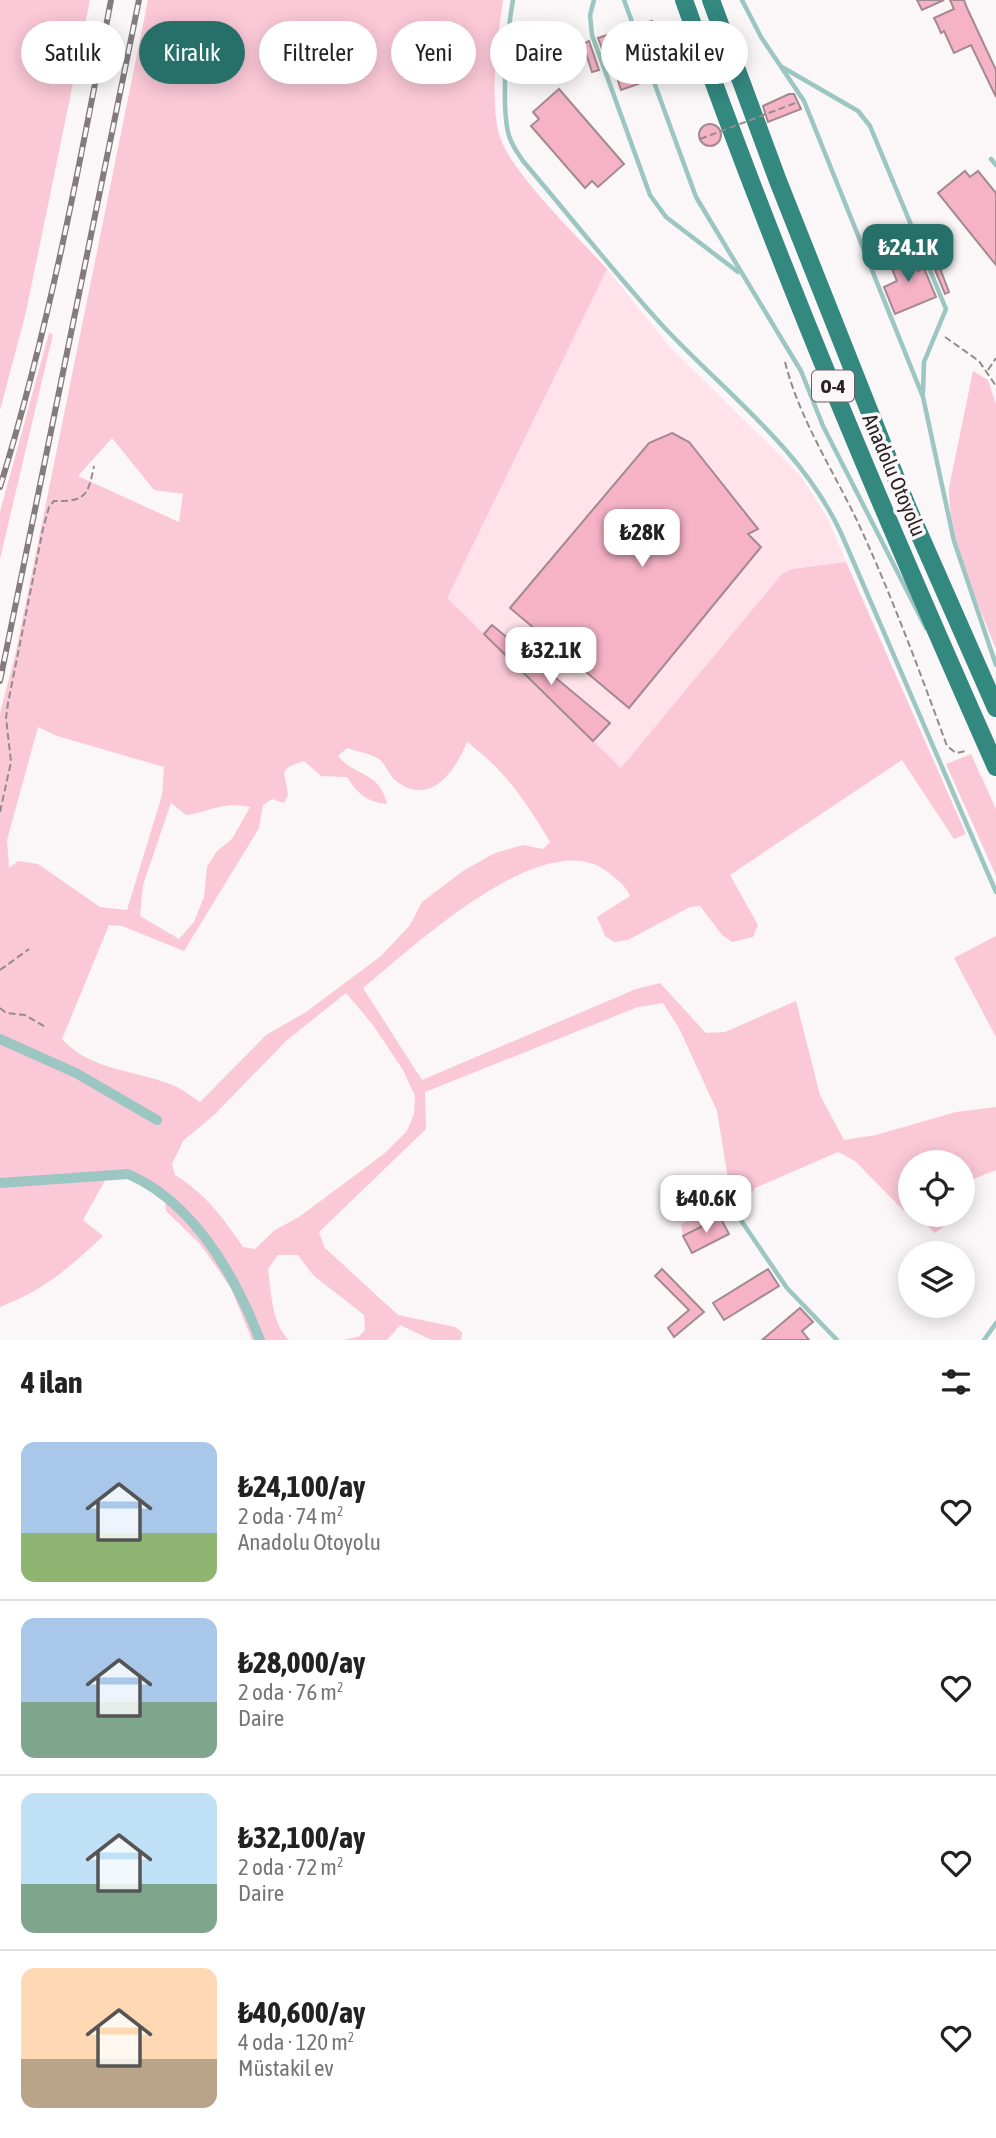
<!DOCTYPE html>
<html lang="tr">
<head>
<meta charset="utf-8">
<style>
  body { margin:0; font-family:"Asap Condensed",sans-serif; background:#f6f6f6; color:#222; height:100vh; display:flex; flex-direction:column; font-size:26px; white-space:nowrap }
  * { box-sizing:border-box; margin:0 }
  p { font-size:23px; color:#767676 }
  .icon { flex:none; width:38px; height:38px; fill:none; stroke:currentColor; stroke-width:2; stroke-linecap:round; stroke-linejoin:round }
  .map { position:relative; height:1340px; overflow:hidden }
  .panel { display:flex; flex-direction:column; background:#fff; flex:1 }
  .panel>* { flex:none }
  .hud { position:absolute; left:21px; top:21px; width:956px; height:63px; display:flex; gap:14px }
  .controls { position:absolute; left:898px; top:1150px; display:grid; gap:14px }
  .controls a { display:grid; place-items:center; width:77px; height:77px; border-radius:50%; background:#fff; box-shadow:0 4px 18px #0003; font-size:35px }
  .price { position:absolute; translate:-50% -60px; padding:0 16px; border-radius:14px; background:#fff; color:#222; font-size:23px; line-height:46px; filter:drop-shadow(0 2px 4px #0008) }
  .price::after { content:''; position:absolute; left:50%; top:42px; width:21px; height:16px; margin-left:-10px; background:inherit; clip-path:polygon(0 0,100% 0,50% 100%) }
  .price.active { background:#277069; color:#fff }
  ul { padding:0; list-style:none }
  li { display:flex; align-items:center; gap:21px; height:175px; padding:0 21px }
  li+li { border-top:2px solid #e0e0e0 }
  li span { display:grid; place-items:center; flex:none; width:196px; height:140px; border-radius:14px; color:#555 }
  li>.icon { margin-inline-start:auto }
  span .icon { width:84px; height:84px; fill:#fffc; stroke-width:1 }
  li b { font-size:30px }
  h2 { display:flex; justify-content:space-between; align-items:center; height:84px; padding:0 21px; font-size:30px }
  .chip { padding:0 24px; border-radius:32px; background:#fff; box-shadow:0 4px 18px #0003; font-size:24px; line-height:63px }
  .chip.active { background:#277069; color:#fff }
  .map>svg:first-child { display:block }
  .built { fill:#ffe2ea }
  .green { fill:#fbc8d7; fill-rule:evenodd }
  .building { fill:#f6b3c8; stroke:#a38a91; stroke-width:2 }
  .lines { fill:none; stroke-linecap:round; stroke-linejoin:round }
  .path { stroke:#938c8e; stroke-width:2; stroke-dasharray:7 3.5; stroke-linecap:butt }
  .service { stroke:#9bc6c1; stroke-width:4.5 }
  .minor { stroke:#9bc6c1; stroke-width:10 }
  .motorway { stroke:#338880; stroke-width:18 }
  .rail-casing { stroke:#837b7e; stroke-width:6 }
  .rail { stroke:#fbf6f7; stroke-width:3.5; stroke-dasharray:10; stroke-linecap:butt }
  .path-bridge { stroke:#938c8e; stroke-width:2; stroke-dasharray:7 3.5; stroke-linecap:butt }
  .labels { text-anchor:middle; stroke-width:7; stroke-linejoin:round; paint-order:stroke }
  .shield { fill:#fbf6f7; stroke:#696063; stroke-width:2 }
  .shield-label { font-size:19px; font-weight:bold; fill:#2a2023 }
  .street-label { font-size:21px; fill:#2a2023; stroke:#fbf6f7 }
</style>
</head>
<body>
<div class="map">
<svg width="996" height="1340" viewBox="0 0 996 1340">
  <rect width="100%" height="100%" fill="#fbf6f7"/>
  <polygon class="built" points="607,269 669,346 800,475 827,517 846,562 792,569 781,575 621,768 446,598"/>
  <g class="green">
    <polygon points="0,0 90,0 26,312 0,410"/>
    <path d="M148,0H503C498,36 488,106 501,140C515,176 579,238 607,269L447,598L621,768L781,575L792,569L846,562L966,834L954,839L902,760L730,875L758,925L753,937L732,942L722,935L700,906L690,907L628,940L614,942L605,936L597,917L630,896C626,886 618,880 609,873C547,820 411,949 363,988L422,1080L636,989L660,983L706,1033L725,1032L796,1001L820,1095L844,1140L876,1135L956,1112L996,1107V1170L963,1183L962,1162H910V1211L903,1210L855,1161L838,1152L755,1188L742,1205L683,1236L681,1224L731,1197L717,1111L679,1028L663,1003L638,1007L425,1092L426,1129L319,1232L325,1248L398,1315L455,1327L462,1332L461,1340H432L400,1325L387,1340H343L358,1337L365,1330L364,1315L313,1275L298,1255H278L268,1269C271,1292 272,1324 289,1340H252L231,1288L200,1244L166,1211L165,1198L148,1183L108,1175L83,1220L103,1236C69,1268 44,1290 0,1307V713L15,656ZM112,438L154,490L183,494L179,522L78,476ZM38,727L57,736L164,767L162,795L127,910L100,907L38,864L18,861L9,868L7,840ZM467,742C504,769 527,803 550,842L543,849L523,845L495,853L463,871L422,902L410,925L381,956L306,1012L266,1035L200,1102C193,1098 185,1091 177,1087C140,1070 91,1072 62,1039L109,925L122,926L184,951L259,828L263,805L272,799L284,803L288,795L284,772L290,766L304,761L321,776L347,777C358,794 367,802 387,804C380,771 355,777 338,756L347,748C356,751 371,754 379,759C386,765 389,775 396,781C430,807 455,772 467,742ZM171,803L186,815C213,811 221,801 250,807L232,839L217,851L207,867L204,897L194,922L179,939L140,916L143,885ZM346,993L373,1025L403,1070L415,1096L414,1114L407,1131L385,1153L299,1217L275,1230L255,1249L243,1247C223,1218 206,1194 175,1175L172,1164L183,1141L215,1114L287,1040Z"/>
    <polygon points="49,333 53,334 0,559 0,512"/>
    <path d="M973,371L988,380L996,404V649C978,603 948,538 949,488Z"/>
    <polygon points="971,754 996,809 996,876 946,764"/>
    <polygon points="996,936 996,1037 954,958"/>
    <polygon points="916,1215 959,1215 935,1233"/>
  </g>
  <g class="building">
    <polygon points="917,0 944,0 922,10"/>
    <polygon points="950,0 964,0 967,8 996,70 996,97 971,45 954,53 944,31 941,33 938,26 934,18 954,9"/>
    <polygon points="652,21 662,52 650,56 638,25"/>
    <polygon points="553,22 559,35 541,43 535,29"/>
    <polygon points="629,28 640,59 637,60 644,82 621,90 613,65 609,67 598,38"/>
    <polygon points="589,41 599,70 592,72 583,44"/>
    <polygon points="559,89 624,164 598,187 592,181 585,188 531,126 539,119 533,112"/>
    <polygon points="789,94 794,94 801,109 768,122 763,106"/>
    <circle cx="710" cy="135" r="11"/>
    <polygon points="965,171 970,177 978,171 996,193 996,265 938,193"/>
    <polygon points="910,250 918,271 924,268 936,297 895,314 884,287 897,281 888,259"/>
    <polygon points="938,263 949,292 945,294 933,265"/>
    <polygon points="672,433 689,442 758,529 748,534 761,547 629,708 510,608 649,443"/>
    <polygon points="492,625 610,723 593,741 484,634"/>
    <polygon points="720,1217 729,1234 692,1253 683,1236"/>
    <polygon points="662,1269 704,1312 674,1337 668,1328 689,1310 655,1276"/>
    <polygon points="768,1269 779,1286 724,1320 713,1303"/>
    <polygon points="800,1308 813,1322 802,1331 809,1340 762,1340"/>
  </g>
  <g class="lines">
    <g class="path">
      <polyline points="945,337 979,361 996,386"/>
      <path d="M785,362C800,421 835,473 860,527C893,599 920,672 947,746L956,753L966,751"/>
      <polyline points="988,370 996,358"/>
      <path d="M0,812L11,762L6,718L8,703L43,529L49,507L54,501C86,502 88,495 94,466"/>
      <polyline points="0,970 29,949"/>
      <polyline points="0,1008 6,1013 25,1015 47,1028"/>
    </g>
    <g class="service">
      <path d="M513,0C507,33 501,100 508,132C510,143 517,152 523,161C569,215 613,271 661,324C724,392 801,447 841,533L996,892"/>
      <polyline points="594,0 590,15 592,35 650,195 666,217 738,272"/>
      <polyline points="624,0 696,197 801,371 823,426 926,628"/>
      <polyline points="742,0 761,37 804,101 923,397 954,541 996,665"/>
      <polyline points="782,67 858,111 870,126 946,309 924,362 923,393"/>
      <polyline points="991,159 996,165"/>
      <polyline points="734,1210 787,1288 837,1340"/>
      <polyline points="984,1340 996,1323"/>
    </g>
    <g class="minor">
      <polyline points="0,1039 76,1073 157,1120"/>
      <path d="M0,1183L128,1174C195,1203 235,1276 260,1340"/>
    </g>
    <g class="motorway">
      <path d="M684,0C776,261 884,515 996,767"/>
      <polyline points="711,0 778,181 907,506 996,708"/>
    </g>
    <defs>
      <g id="rail">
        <path d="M0,487C49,328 80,164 111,0"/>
        <polyline points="0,681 139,0"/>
      </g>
    </defs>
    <use href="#rail" class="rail-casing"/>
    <use href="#rail" class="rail"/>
    <polyline class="path-bridge" points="700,139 798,102"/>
  </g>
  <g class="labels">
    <rect class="shield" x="812" y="370.5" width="42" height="31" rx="5"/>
    <g class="shield-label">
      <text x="833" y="393">O-4</text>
    </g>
    <g class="street-label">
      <text transform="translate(894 475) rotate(67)" y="7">Anadolu Otoyolu</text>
    </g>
  </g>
</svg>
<div class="controls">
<a><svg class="icon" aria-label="locate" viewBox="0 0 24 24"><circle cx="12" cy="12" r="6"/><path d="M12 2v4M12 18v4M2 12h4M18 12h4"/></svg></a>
<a><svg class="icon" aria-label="layers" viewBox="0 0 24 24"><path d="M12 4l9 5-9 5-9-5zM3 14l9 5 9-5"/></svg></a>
</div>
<b class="price active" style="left:908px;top:284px">₺24.1K</b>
<b class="price" style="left:642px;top:569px">₺28K</b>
<b class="price" style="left:551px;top:687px">₺32.1K</b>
<b class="price" style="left:706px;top:1235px">₺40.6K</b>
<div class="hud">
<a class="chip">Satılık</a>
<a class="chip active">Kiralık</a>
<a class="chip">Filtreler</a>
<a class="chip">Yeni</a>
<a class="chip">Daire</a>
<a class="chip">Müstakil ev</a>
</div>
</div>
<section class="panel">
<h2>4 ilan<svg class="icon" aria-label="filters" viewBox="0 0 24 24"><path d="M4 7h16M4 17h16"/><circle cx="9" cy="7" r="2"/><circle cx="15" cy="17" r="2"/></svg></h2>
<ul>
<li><span style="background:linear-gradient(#a9c7e8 65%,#8fb573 0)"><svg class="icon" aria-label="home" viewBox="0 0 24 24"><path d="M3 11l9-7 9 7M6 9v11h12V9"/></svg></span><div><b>₺24,100/ay</b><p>2 oda · 74 m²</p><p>Anadolu Otoyolu</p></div><svg class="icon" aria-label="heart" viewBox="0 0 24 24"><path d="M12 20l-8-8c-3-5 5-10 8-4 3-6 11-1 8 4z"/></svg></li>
<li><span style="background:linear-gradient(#a9c7e8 60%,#7fa58c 0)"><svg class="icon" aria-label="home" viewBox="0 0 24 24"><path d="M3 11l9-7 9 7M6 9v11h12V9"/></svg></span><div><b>₺28,000/ay</b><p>2 oda · 76 m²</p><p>Daire</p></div><svg class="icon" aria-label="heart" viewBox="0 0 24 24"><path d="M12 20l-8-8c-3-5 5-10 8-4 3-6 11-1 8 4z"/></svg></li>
<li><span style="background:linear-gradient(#bfe0f5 65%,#7fa58c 0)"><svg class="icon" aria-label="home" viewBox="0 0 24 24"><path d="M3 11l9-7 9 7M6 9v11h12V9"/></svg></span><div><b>₺32,100/ay</b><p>2 oda · 72 m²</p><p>Daire</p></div><svg class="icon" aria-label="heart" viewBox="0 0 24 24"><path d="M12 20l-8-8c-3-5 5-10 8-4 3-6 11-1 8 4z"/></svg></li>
<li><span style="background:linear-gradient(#ffd9b3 65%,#b9a48a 0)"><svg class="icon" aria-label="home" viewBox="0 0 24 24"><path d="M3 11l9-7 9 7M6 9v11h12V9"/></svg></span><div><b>₺40,600/ay</b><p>4 oda · 120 m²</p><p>Müstakil ev</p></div><svg class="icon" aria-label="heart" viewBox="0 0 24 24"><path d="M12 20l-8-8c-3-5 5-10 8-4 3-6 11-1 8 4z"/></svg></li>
</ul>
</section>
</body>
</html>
